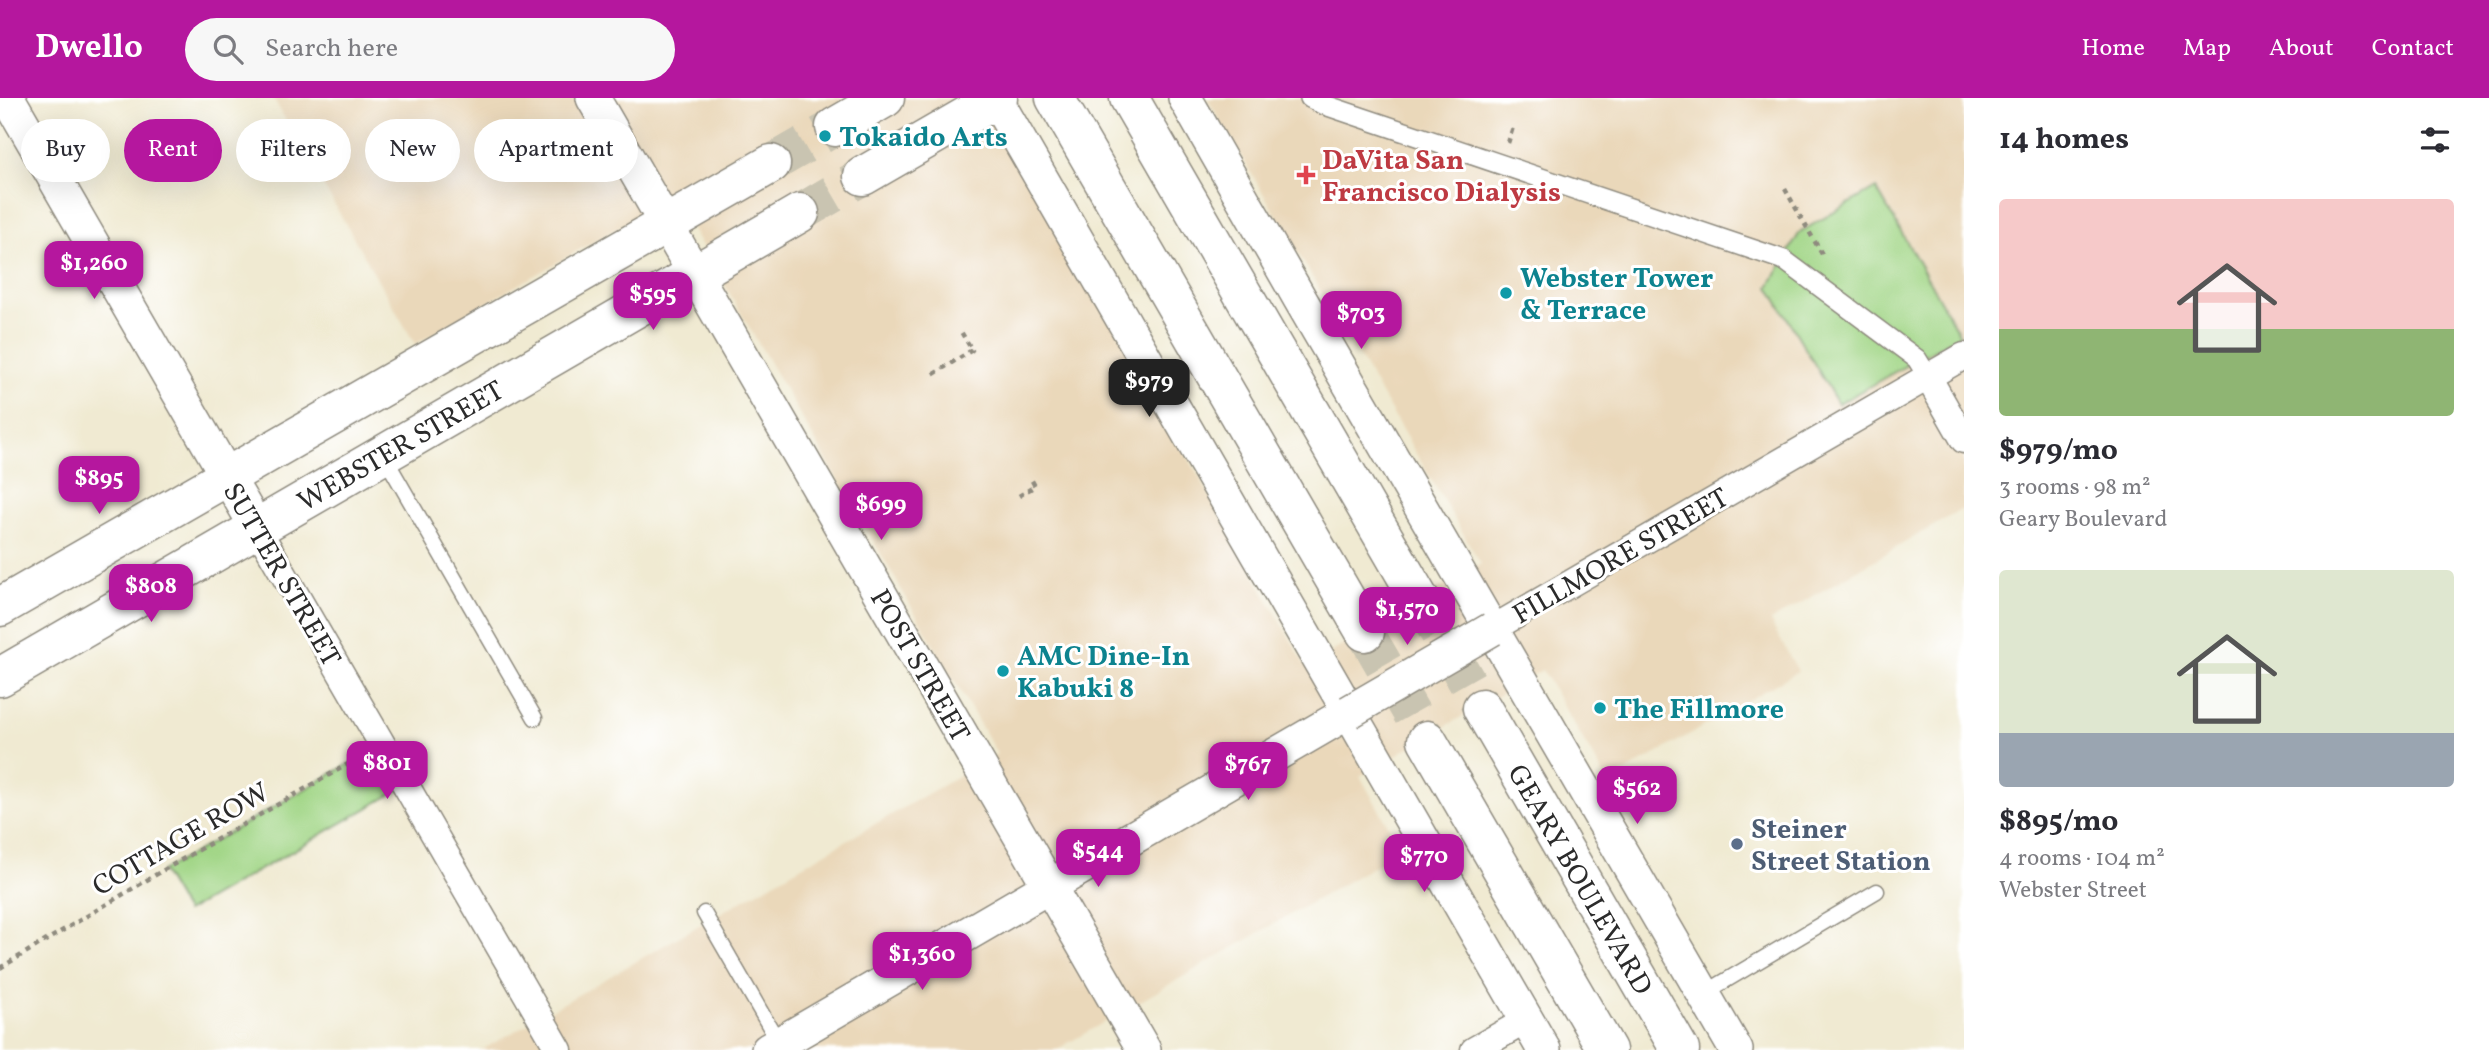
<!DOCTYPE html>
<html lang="en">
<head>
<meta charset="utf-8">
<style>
  body { margin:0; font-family:Vollkorn,serif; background:#f7f7f7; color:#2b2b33; height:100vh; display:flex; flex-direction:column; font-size:26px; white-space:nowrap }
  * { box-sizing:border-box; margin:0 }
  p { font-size:23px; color:#7c7c81 }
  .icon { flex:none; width:38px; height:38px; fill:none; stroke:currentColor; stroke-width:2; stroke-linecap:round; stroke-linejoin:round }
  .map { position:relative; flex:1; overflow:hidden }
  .details { display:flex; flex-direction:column; background:#fff; width:525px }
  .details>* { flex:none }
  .hud { position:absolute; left:21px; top:21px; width:665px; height:63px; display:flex; gap:14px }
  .price { position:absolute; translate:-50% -60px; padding:0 16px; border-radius:14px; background:#b5179e; color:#fff; font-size:23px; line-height:46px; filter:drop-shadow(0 2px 4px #0008) }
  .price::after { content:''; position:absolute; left:50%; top:42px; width:21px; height:16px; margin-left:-10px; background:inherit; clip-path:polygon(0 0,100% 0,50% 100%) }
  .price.on { background:#222; color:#fff }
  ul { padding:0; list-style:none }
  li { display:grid; align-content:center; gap:14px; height:371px; padding:0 35px }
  li span { display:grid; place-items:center; height:217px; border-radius:7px; color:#555 }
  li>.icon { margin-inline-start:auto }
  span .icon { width:126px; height:126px; fill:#fffc; stroke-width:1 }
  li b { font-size:30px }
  h2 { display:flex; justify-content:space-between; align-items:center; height:84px; padding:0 35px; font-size:30px }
  .chip { padding:0 24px; border-radius:32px; background:#fff; box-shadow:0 7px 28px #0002; font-size:24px; line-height:63px }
  .chip.on { background:#b5179e; color:#fff }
  header { display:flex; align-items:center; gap:42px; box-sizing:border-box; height:98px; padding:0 35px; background:#b5179e; color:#fff }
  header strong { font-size:33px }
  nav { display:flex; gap:38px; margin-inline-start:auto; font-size:24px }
  .search { width:490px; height:63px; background:#f7f7f7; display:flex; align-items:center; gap:18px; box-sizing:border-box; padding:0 24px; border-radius:38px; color:#7c7c81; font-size:26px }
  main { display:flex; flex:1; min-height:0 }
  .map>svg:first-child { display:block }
  .built { fill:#ead8ba }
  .green { fill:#a0d585; stroke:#668058; stroke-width:2 }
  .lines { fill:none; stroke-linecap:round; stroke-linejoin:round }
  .secondary-tunnel { stroke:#c9c4b1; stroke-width:38; stroke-dasharray:38 19; stroke-linecap:butt }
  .primary-tunnel { stroke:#c9c4b1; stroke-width:38; stroke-dasharray:38 19; stroke-linecap:butt }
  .service-casing { stroke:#8e8a7e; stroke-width:17 }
  .pedestrian-casing { stroke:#8e8a7e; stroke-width:22 }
  .minor-casing { stroke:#8e8a7e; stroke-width:29 }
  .tertiary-casing { stroke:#8e8a7e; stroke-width:36 }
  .secondary-casing { stroke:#8e8a7e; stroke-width:41 }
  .primary-casing { stroke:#8e8a7e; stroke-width:41 }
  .path { stroke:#8e8a7e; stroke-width:4.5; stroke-dasharray:5 5; stroke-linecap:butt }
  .service { stroke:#fff; stroke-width:14 }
  .pedestrian { stroke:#fff; stroke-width:19 }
  .minor { stroke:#fff; stroke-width:26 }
  .tertiary { stroke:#fff; stroke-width:33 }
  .secondary { stroke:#fff; stroke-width:38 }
  .primary { stroke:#fff; stroke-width:38 }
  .tertiary-bridge-casing { stroke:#8e8a7e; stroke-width:36; stroke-linecap:butt }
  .tertiary-bridge { stroke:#fff; stroke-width:33 }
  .culture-dot { fill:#0f9aa8; stroke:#fff; stroke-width:2.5 }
  .health-dot { fill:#e0444e; stroke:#fff; stroke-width:2.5 }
  .service-dot { fill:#5c6f8a; stroke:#fff; stroke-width:2.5 }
  .labels { text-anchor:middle; stroke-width:6; stroke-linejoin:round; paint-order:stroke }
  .culture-label { font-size:28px; font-weight:bold; fill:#0d838f; stroke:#fff; text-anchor:start }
  .health-label { font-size:28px; font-weight:bold; fill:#be3a42; stroke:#fff; text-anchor:start }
  .street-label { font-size:28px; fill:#2b2b2b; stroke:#fff }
  .service-label { font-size:28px; font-weight:bold; fill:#4e5e75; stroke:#fff; text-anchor:start }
</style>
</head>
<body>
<header>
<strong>Dwello</strong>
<div class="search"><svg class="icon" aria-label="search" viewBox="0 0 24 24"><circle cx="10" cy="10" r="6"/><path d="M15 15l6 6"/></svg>Search here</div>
<nav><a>Home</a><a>Map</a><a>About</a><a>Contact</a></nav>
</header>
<main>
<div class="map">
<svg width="1964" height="952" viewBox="0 0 1964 952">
  <rect width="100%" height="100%" fill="#fff"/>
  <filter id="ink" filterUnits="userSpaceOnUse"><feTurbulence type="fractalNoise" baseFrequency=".0143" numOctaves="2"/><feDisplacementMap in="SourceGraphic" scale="14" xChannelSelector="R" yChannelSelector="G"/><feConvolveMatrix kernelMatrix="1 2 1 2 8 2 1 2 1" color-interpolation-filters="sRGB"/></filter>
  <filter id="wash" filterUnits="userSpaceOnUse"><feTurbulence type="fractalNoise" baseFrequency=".00686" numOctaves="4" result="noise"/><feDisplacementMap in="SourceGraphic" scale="28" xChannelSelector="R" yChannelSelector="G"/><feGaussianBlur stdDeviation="1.57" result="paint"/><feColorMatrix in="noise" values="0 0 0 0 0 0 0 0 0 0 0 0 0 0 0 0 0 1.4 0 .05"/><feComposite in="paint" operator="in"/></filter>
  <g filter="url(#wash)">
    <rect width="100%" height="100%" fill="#f0ead2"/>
    <polygon class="built" points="273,0 986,0 1306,569 1481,466 1207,0 1964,0 1964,410 1770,523 1798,573 1608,684 1542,572 1360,678 1402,752 1056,952 482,952 997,656 673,98 415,246"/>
    <g class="green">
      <polygon points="1876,90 1960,237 1838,306 1769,189 1800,134"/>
      <polygon points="382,647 406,688 186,814 162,773"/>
    </g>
  </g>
  <g filter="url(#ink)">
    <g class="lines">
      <g class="secondary-tunnel">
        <polyline points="771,66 835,29"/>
        <polyline points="800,115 863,78"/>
      </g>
      <g class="primary-tunnel">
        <polyline points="1420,502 1482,610"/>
        <polyline points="1365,534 1427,642"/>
      </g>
      <defs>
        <g id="service">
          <polyline points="384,358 535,620"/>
          <polyline points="704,815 779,945"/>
          <polyline points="1703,896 1877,793"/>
        </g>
        <polyline id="pedestrian" points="1310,0 1322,6 1784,162 1917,261 1928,279"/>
        <g id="minor">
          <polyline points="1928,279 1964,342"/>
          <polyline points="257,430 559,952"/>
          <polyline points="1492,531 1964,258"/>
          <polyline points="1474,952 1527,922"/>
        </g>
        <g id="tertiary">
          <polyline points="8,0 257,430"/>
          <polyline points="593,0 1144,952"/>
          <polyline points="995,0 1544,952"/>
          <polyline points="1185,0 1300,201 1736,952"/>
          <polyline points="768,952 1349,614"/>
        </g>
        <g id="secondary">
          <polyline points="835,29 885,0"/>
          <polyline points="863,78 998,0"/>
          <polyline points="0,509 771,66"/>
          <polyline points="0,579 800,115"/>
        </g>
        <g id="primary">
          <polyline points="1055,0 1365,534"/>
          <polyline points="1129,0 1420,502"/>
          <polyline points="1482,610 1680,952"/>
          <polyline points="1427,642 1607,952"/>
        </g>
      </defs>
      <use href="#service" class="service-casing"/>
      <use href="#pedestrian" class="pedestrian-casing"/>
      <use href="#minor" class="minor-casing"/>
      <use href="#tertiary" class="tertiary-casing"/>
      <use href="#secondary" class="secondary-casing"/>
      <use href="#primary" class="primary-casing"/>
      <g class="path">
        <polyline points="1508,45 1513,29"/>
        <polyline points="1785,91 1823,158"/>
        <polyline points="934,276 972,252 960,232"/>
        <polyline points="1019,398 1035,388 1031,381"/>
        <polyline points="0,870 162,773 357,661"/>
      </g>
      <use href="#service" class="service"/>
      <use href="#pedestrian" class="pedestrian"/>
      <use href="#minor" class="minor"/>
      <use href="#tertiary" class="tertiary"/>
      <use href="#secondary" class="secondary"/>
      <use href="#primary" class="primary"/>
      <defs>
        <polyline id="tertiary-bridge" points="1349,614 1492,531"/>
      </defs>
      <use href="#tertiary-bridge" class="tertiary-bridge-casing"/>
      <use href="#tertiary-bridge" class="tertiary-bridge"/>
    </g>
  </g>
  <g class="culture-dot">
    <circle cx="825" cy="38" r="7"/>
    <circle cx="1506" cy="195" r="7"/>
    <circle cx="1003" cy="573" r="7"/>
    <circle cx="1600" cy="610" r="7"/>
  </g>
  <path class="health-dot" d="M1302.5 66.5h7v7h7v7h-7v7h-7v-7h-7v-7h7z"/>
  <circle class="service-dot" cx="1737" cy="746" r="7"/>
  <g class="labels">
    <g class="culture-label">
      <text x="839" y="48">Tokaido Arts</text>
      <text x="1520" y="189">Webster Tower<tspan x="1520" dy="32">&amp; Terrace</tspan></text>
      <text x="1017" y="567">AMC Dine-In<tspan x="1017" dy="32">Kabuki 8</tspan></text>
      <text x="1614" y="620">The Fillmore</text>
    </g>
    <g class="health-label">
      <text x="1322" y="71">DaVita San<tspan x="1322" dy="32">Francisco Dialysis</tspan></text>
    </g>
    <g class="street-label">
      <text transform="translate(400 347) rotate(-30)" y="10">WEBSTER STREET</text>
      <text transform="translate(1620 457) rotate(-30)" y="10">FILLMORE STREET</text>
      <text transform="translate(283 476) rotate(60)" y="10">SUTTER STREET</text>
      <text transform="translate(921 567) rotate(60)" y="10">POST STREET</text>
      <text transform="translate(180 740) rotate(-30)" y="10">COTTAGE ROW</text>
      <text transform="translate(1581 781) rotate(60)" y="10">GEARY BOULEVARD</text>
    </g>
    <g class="service-label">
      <text x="1751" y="740">Steiner<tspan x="1751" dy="32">Street Station</tspan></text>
    </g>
  </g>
</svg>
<b class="price" style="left:94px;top:203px">$1,260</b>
<b class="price" style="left:653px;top:234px">$595</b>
<b class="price" style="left:1361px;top:253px">$703</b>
<b class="price on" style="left:1149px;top:321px">$979</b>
<b class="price" style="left:99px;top:418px">$895</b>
<b class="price" style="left:881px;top:444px">$699</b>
<b class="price" style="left:151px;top:526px">$808</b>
<b class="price" style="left:1407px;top:549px">$1,570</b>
<b class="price" style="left:387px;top:703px">$801</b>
<b class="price" style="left:1248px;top:704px">$767</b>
<b class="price" style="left:1637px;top:728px">$562</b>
<b class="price" style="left:1098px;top:791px">$544</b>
<b class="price" style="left:1424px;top:796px">$770</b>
<b class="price" style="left:922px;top:894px">$1,360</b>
<div class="hud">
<a class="chip">Buy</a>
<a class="chip on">Rent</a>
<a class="chip">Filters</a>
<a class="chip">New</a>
<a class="chip">Apartment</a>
</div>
</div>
<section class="details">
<h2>14 homes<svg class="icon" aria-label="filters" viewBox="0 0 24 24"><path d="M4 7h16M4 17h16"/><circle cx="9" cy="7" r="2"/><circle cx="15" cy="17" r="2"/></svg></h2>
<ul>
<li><span style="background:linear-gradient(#f6c9c9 60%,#8fb573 0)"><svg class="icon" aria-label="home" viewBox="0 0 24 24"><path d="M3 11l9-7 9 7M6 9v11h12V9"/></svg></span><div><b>$979/mo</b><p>3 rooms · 98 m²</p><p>Geary Boulevard</p></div></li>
<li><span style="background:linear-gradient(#dfe7d0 75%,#9aa5b1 0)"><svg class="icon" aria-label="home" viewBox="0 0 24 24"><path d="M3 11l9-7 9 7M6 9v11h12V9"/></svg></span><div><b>$895/mo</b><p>4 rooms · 104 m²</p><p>Webster Street</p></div></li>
</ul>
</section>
</main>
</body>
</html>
